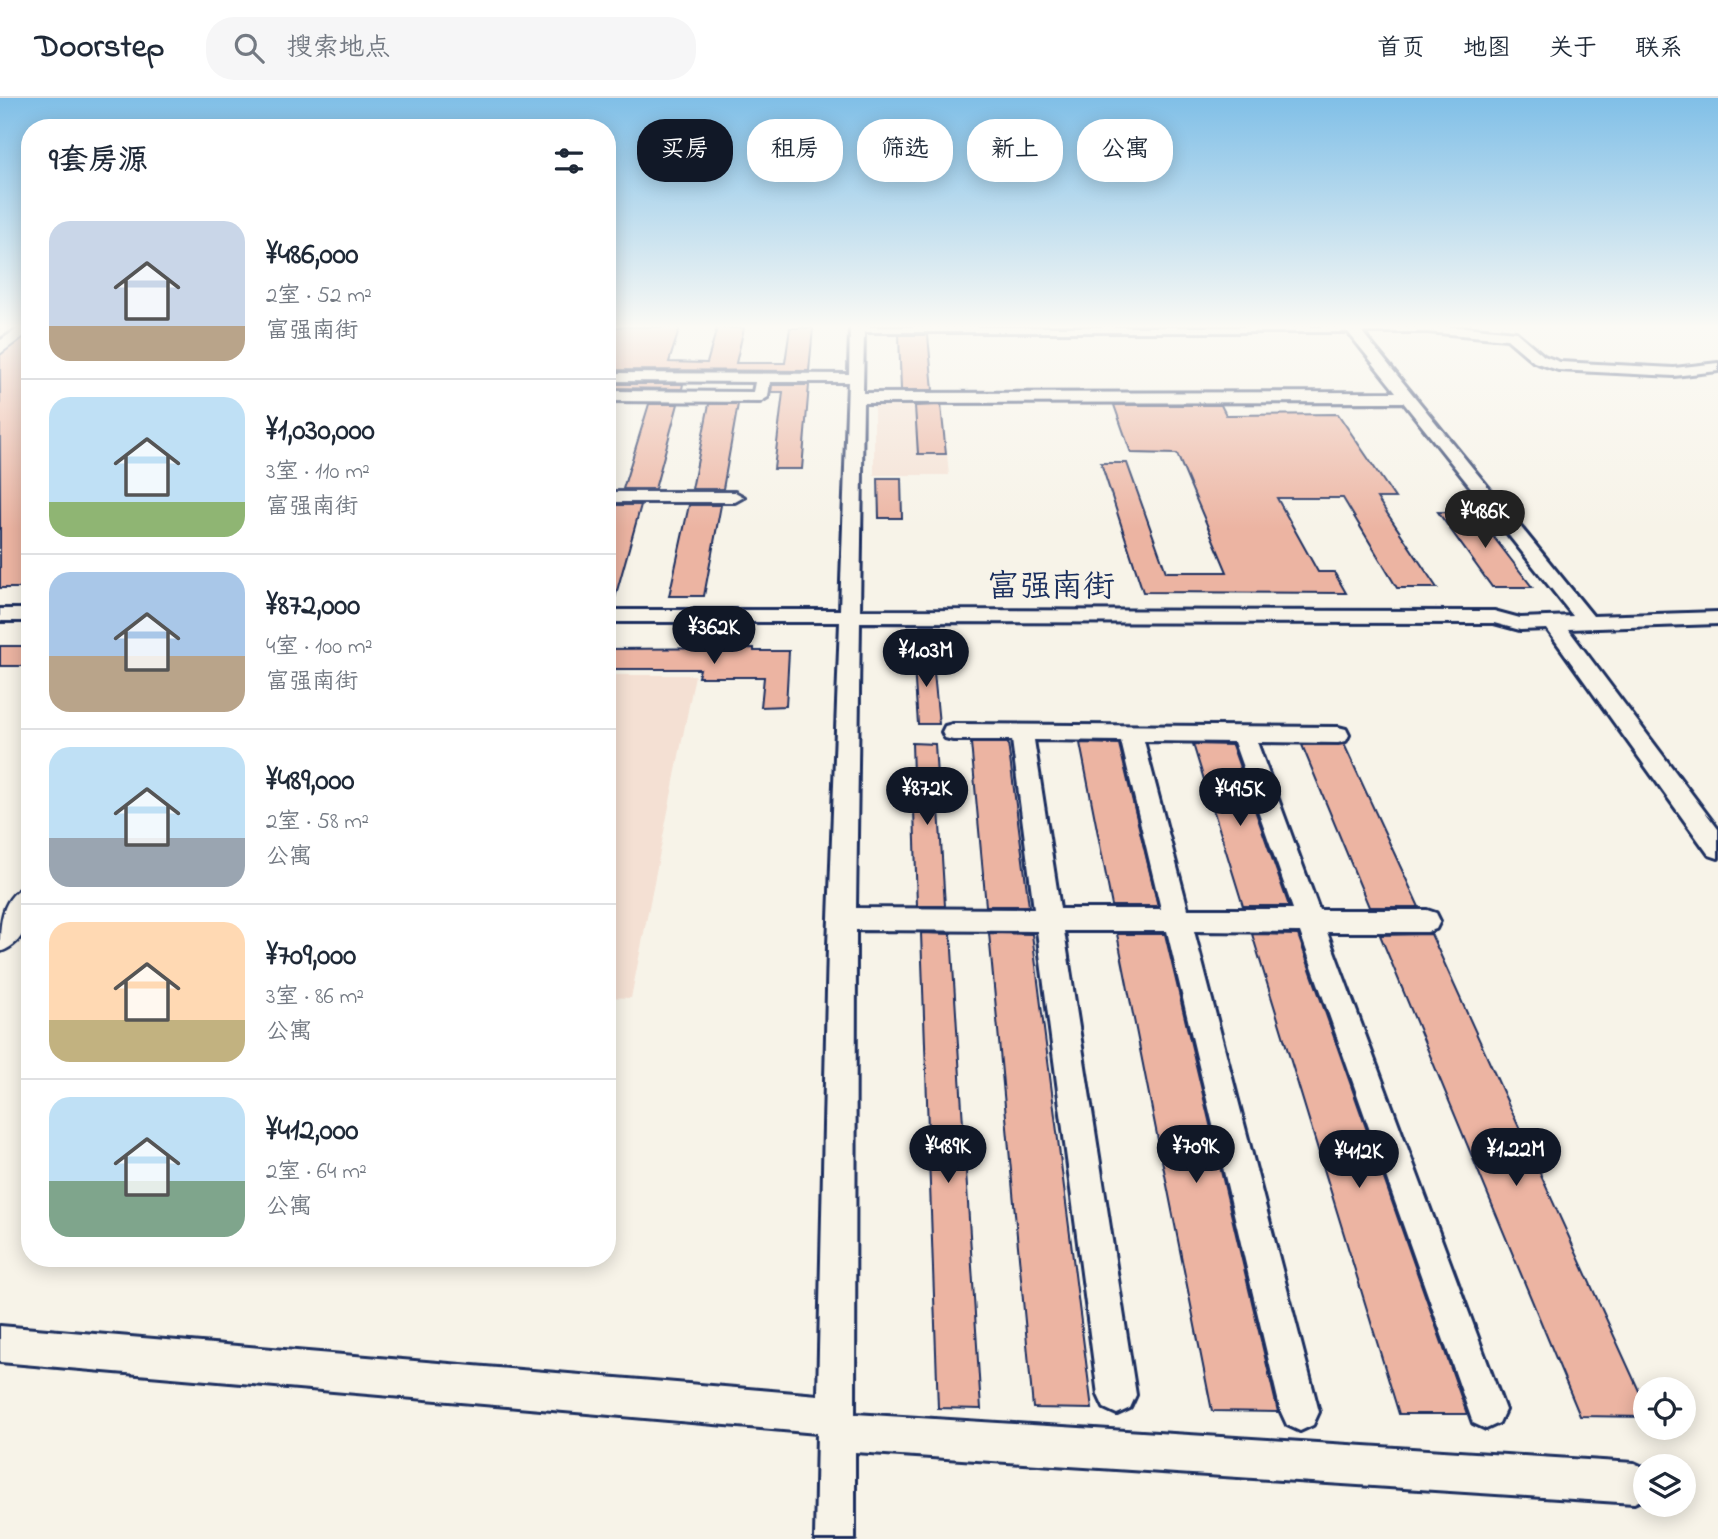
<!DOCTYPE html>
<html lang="zh">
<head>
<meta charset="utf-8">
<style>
  body { margin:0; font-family:"Indie Flower","LXGW WenKai TC",sans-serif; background:#f6f6f7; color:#1f2937; height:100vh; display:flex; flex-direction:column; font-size:26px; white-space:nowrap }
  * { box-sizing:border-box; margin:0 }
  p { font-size:23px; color:#747a83 }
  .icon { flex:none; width:38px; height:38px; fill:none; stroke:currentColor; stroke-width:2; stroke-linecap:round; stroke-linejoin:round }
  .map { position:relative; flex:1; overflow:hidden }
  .details { position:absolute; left:21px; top:21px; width:595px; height:1148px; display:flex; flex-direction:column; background:#fff; border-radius:28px; box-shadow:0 4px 18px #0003 }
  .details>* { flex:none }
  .banner { position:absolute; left:637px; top:21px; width:665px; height:63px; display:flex; gap:14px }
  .tools { position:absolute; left:1633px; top:1279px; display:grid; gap:14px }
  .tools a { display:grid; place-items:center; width:63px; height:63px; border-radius:50%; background:#fff; box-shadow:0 4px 18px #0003; font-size:35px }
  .price { position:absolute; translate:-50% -60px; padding:0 16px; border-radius:24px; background:#111827; color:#fff; font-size:23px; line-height:46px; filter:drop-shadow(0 2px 4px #0008) }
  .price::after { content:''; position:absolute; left:50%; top:42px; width:21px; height:16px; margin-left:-10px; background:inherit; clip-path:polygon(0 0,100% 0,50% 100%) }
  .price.on { background:#222; color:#fff }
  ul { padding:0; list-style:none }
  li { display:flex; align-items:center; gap:21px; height:175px; padding:0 28px }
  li+li { border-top:2px solid #e0e1e3 }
  li span { display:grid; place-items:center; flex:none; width:196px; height:140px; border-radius:21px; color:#555 }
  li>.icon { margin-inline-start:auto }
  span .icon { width:84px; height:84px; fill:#fffc; stroke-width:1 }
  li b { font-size:30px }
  h2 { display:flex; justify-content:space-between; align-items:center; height:84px; padding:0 28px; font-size:30px }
  .pill { padding:0 24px; border-radius:28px; background:#fff; box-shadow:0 4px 18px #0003; font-size:24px; line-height:63px }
  .pill.on { background:#111827; color:#fff }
  header { display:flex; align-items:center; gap:42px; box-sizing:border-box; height:98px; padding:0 35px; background:#fff; border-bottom:2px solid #e0e1e3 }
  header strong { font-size:33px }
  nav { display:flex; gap:38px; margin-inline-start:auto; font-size:24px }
  .search { width:490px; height:63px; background:#f6f6f7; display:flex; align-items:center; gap:18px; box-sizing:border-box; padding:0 24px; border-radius:28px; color:#747a83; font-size:26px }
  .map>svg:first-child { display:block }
  .built { fill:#f4e0d3 }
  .building { fill:#ecb4a2; stroke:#1b2f5e; stroke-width:2 }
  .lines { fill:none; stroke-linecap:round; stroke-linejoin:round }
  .minor-casing { stroke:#1b2f5e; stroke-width:6 }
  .major-casing { stroke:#1b2f5e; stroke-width:5 }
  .minor { fill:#f7f3e8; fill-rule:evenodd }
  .major { fill:#f7f3e8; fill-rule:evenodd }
  .labels { text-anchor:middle; stroke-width:7; stroke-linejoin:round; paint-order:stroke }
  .street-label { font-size:32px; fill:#1b2f5e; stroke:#f7f3e8 }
</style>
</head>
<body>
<header>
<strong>Doorstep</strong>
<div class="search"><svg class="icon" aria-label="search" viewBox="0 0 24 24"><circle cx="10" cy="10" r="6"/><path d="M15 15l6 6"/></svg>搜索地点</div>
<nav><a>首页</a><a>地图</a><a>关于</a><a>联系</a></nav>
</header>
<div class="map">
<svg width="1718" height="1441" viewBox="0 0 1718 1441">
  <rect width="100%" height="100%" fill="#f7f3e8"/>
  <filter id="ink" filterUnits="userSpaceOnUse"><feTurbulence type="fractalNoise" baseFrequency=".0143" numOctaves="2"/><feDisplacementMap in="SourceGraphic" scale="14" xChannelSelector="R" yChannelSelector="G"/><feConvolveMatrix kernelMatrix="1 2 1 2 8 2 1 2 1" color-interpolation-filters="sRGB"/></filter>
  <g filter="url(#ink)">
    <g class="built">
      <polygon points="874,302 942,303 949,377 874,377"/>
      <polygon points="607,577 695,577 631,900 607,899"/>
    </g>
    <g class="building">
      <polygon points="607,229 680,229 669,264 707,265 717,230 744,230 736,265 785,265 790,230 813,230 809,273 607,272"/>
      <polygon points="30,235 30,490 0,490 0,257"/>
      <polygon points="899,237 928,237 933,292 901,292"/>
      <polygon points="607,286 683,286 682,291 607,290"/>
      <polygon points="772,287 809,287 802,371 774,371 783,294 771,294"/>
      <polygon points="649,306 678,306 655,391 623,391"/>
      <polygon points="709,306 738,306 723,391 692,391"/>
      <polygon points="941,307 946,356 918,356 915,308"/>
      <polygon points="1114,307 1221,307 1226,317 1338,316 1395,400 1377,400 1437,490 1397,490 1343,400 1277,400 1318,474 1334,474 1346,495 1143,494 1101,365 1127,365 1166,474 1227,474 1177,356 1131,355"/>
      <polygon points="878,380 901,380 902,420 879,420"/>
      <polygon points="610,407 641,407 613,507 607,506 607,415"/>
      <polygon points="689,407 721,407 704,498 669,498"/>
      <polygon points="1438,414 1475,415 1532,489 1492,489"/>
      <rect x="0" y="548" width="30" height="20"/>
      <polygon points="754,550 754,553 789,553 786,608 761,609 764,579 698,579 700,571 607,571 607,551"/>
      <polygon points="923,554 932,554 939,626 918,626 913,555"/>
      <polygon points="912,645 935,646 945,808 917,808"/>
      <polygon points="971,645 1008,645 1029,808 986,808"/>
      <polygon points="1080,645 1119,646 1158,808 1112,808"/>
      <polygon points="1193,646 1232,647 1289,808 1243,808"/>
      <polygon points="1344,646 1419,809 1369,809 1302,647"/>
      <polygon points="921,835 951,836 981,1311 938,1310"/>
      <polygon points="989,835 1032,836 1092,1311 1033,1310"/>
      <polygon points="1117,836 1165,836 1278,1314 1212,1313"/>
      <polygon points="1252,836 1298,837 1467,1316 1399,1316"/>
      <polygon points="1431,836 1645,1306 1645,1319 1580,1318 1380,837"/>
    </g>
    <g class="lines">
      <defs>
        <g id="minor">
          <polygon points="0,229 15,229 0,239"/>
          <path d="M850,229H1465L1516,234L1544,258L1560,264L1674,270L1718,265V273L1674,278L1558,272L1534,264L1507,241L1427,234H1362L1593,518L1718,514V526L1568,531L1718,731V760L1709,757L1547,531L1520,532L1494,525L860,524L856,810L1034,811L1012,642H953L945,640L942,634L945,628L953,626L1338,629L1346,631L1349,637L1346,643L1338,645L1257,644L1319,812H1427L1436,815L1440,823L1436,831L1427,834H1327L1505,1312L1499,1325L1486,1331L1473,1325L1300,834L1194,833L1319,1314L1313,1327L1300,1333L1287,1327L1281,1314L1167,833H1064L1136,1297L1130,1310L1117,1316L1104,1310L1098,1297L1037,833L856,832L855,1316L1634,1365L1645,1370V1400L1634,1405L855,1354V1441H815L817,1335L0,1264V1228L818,1297L828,848L840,524H607V512H840L848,284H770L768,299L760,304L607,303V293L753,294L755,284L607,283V275L849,276ZM864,234H1348L1396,294L863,295ZM1403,304L1573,518L1520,520L1494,513L860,512L863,305ZM1034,642L1121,643L1161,811H1060ZM1144,643L1234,644L1293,811H1188Z"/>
          <polygon points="607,394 735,394 744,399 735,404 607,404"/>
          <rect x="0" y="511" width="30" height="12"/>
        </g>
        <path id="major" d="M30,786C30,814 31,843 0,854C0,826 0,797 30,786Z"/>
      </defs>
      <use href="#minor" class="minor-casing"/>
      <use href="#major" class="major-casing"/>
      <use href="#minor" class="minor"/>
      <use href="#major" class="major"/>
    </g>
  </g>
  <linearGradient id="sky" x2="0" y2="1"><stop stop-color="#80bfe7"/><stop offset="0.53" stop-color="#fbfaf5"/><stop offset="1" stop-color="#fbfaf5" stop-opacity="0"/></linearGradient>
  <rect width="1718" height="431" fill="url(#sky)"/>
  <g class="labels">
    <g class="street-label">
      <text x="1051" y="498">富强南街</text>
    </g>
  </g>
</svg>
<div class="tools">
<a><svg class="icon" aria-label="locate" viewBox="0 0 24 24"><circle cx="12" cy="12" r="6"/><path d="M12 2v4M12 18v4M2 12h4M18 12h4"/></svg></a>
<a><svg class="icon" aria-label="layers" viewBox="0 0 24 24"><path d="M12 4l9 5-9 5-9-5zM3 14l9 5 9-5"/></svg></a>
</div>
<b class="price on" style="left:1485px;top:452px">¥486K</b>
<b class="price" style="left:714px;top:568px">¥362K</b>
<b class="price" style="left:926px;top:591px">¥1.03M</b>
<b class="price" style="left:927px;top:729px">¥872K</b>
<b class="price" style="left:1240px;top:730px">¥495K</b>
<b class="price" style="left:948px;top:1087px">¥489K</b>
<b class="price" style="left:1196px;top:1087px">¥709K</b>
<b class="price" style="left:1516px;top:1090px">¥1.22M</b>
<b class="price" style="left:1359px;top:1092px">¥412K</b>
<div class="banner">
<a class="pill on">买房</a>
<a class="pill">租房</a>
<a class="pill">筛选</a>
<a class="pill">新上</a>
<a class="pill">公寓</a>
</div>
<section class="details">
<h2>9套房源<svg class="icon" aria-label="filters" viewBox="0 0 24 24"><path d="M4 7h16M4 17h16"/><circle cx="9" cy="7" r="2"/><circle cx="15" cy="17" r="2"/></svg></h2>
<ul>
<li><span style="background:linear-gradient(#c9d6e8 75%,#b9a48a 0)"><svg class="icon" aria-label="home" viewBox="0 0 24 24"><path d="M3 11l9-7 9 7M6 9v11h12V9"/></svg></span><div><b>¥486,000</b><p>2室 · 52 m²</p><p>富强南街</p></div></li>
<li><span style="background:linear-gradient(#bfe0f5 75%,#8fb573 0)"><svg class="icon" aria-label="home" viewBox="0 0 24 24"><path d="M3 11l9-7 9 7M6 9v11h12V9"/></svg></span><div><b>¥1,030,000</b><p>3室 · 110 m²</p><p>富强南街</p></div></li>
<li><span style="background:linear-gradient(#a9c7e8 60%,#b9a48a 0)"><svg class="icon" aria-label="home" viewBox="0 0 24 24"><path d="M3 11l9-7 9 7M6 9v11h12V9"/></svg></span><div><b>¥872,000</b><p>4室 · 100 m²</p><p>富强南街</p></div></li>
<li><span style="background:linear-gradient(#bfe0f5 65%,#9aa5b1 0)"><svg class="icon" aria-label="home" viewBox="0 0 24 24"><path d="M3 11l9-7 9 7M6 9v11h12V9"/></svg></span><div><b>¥489,000</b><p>2室 · 58 m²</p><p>公寓</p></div></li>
<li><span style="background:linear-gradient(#ffd9b3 70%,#c2b280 0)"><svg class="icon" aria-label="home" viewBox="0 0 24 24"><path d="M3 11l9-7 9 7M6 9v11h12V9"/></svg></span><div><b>¥709,000</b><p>3室 · 86 m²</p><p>公寓</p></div></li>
<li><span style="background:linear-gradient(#bfe0f5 60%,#7fa58c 0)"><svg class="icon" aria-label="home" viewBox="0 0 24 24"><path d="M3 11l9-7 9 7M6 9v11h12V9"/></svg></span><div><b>¥412,000</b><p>2室 · 64 m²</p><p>公寓</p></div></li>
</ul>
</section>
</div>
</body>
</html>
